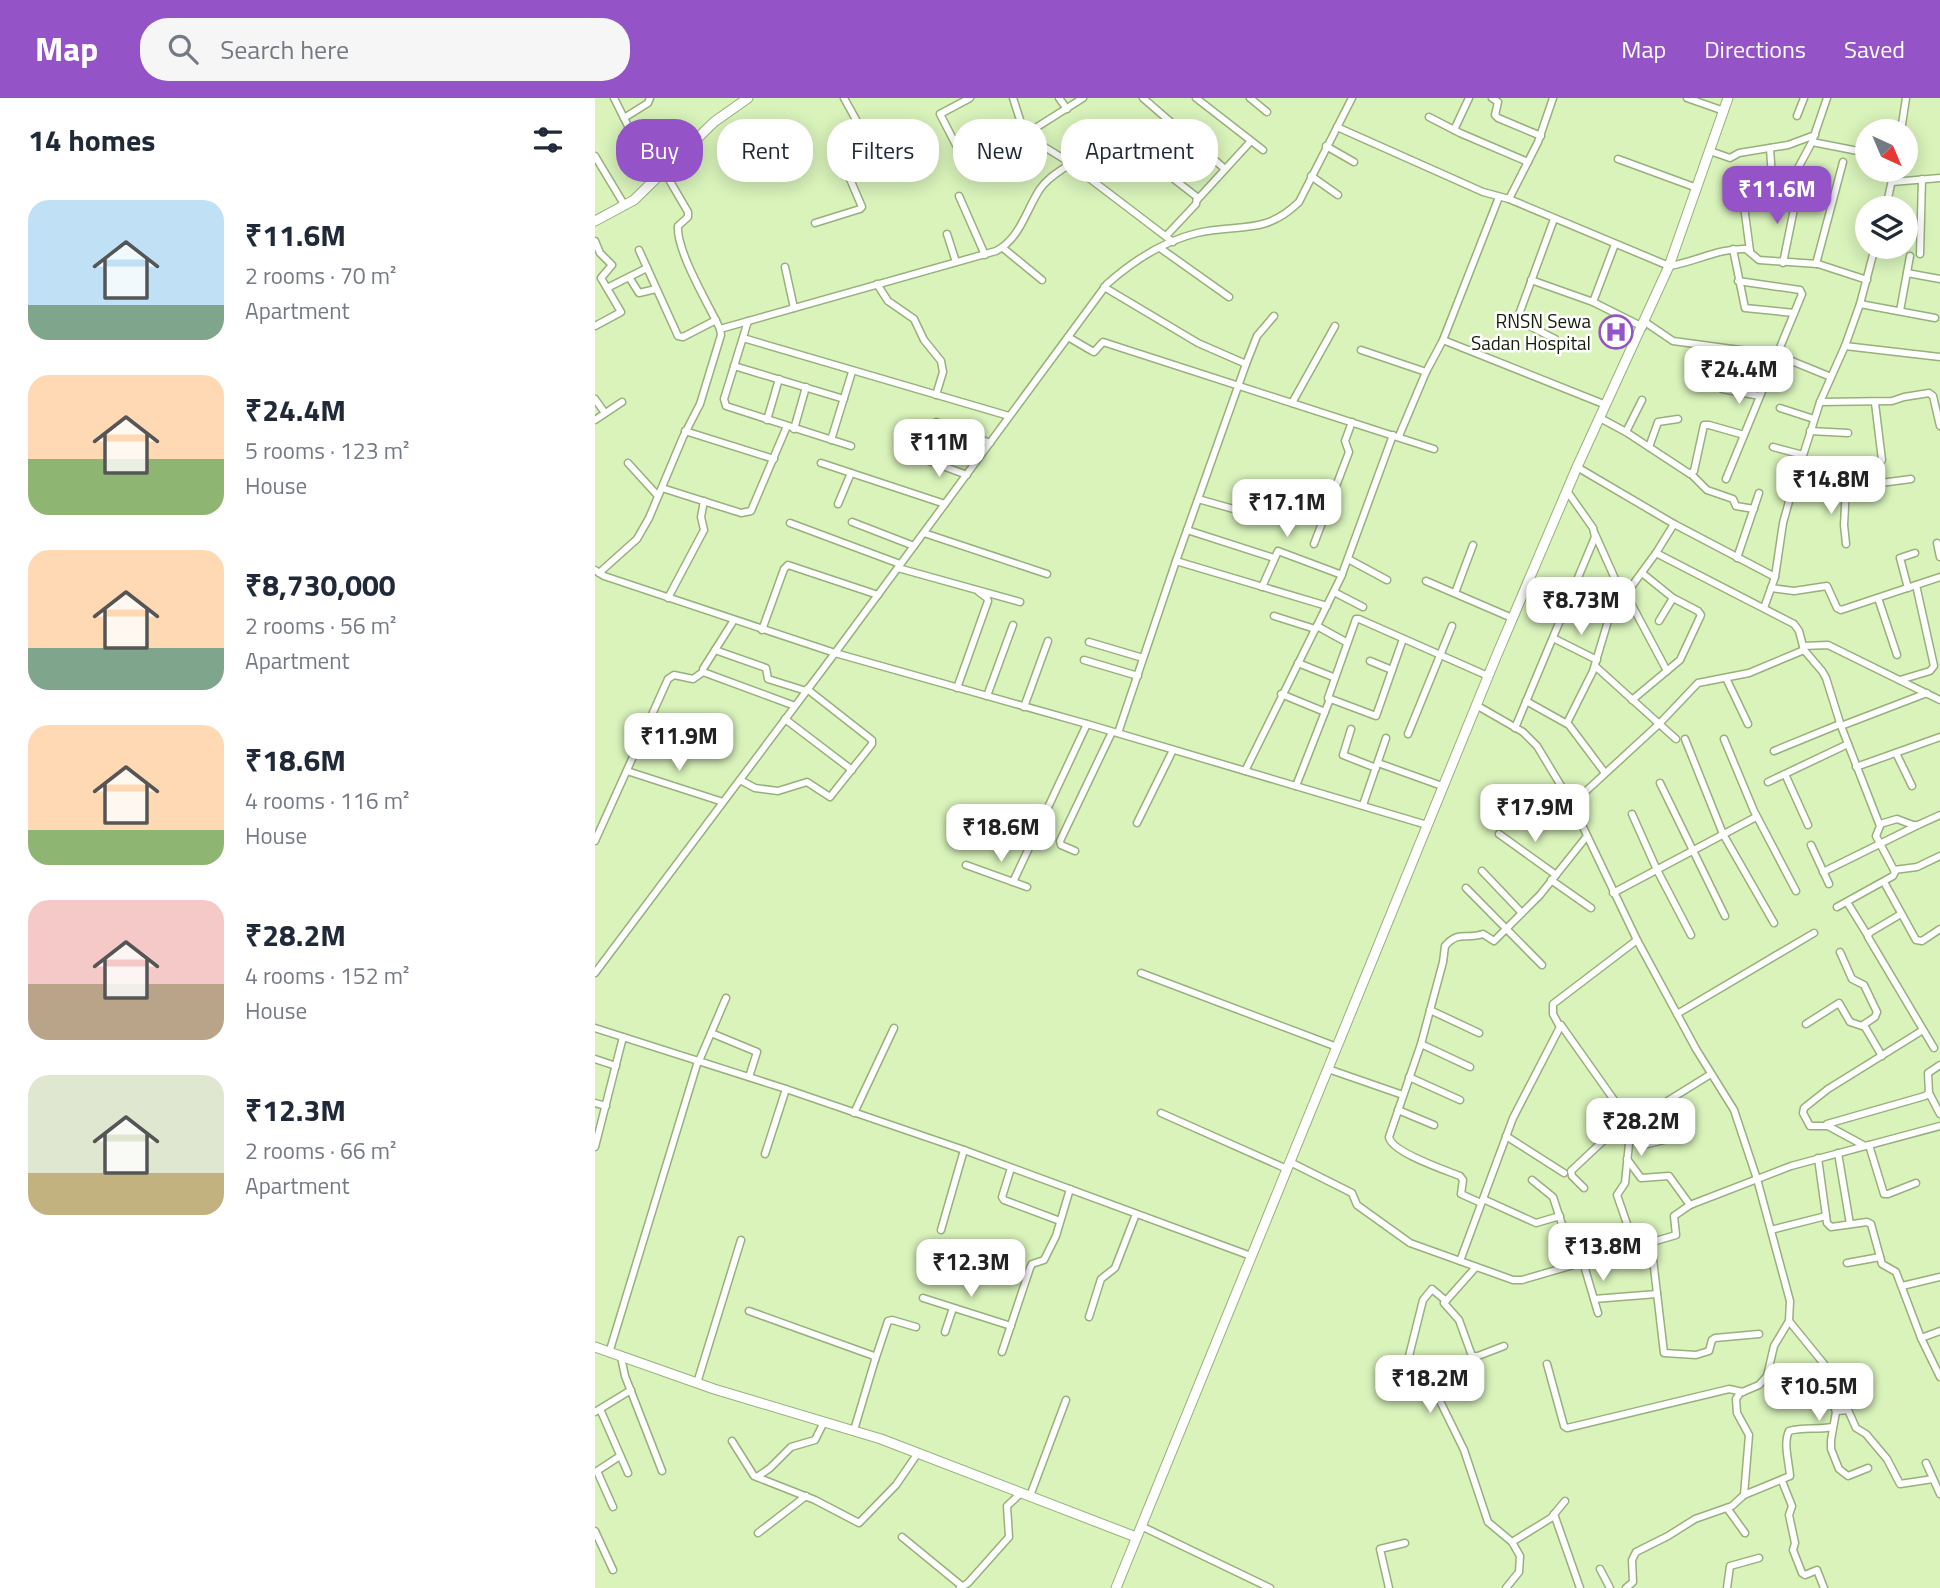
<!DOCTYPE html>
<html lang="en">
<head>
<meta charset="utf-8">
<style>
  body { margin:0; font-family:"Titillium Web",sans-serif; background:#f6f6f7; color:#1f2937; height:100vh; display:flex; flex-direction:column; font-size:26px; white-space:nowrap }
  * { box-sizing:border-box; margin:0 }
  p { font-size:23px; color:#747a83 }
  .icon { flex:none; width:38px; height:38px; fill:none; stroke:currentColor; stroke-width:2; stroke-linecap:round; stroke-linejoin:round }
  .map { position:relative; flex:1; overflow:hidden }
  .panel { display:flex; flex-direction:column; background:#fff; width:595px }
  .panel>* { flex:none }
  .top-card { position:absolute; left:21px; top:21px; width:665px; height:63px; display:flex; gap:14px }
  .needle { width:46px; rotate:136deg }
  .buttons { position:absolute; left:1260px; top:21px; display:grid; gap:14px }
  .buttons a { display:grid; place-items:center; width:63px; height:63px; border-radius:50%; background:#fff; box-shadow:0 4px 18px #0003; font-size:35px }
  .price { position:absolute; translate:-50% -60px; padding:0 16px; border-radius:14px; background:#fff; color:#222; font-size:23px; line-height:46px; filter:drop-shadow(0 2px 4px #0008) }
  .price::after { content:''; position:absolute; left:50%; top:42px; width:21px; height:16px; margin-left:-10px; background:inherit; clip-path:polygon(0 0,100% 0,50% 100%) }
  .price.current { background:#9553c8; color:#fff }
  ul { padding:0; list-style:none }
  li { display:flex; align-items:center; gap:21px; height:175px; padding:0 28px }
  li span { display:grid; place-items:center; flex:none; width:196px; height:140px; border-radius:21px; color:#555 }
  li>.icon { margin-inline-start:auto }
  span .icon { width:84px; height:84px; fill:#fffc; stroke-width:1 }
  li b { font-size:30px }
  h2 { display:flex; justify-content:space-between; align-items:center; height:84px; padding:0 28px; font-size:30px }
  .pill { padding:0 24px; border-radius:28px; background:#fff; box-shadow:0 4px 18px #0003; font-size:24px; line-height:63px }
  .pill.current { background:#9553c8; color:#fff }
  header { display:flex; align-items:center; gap:42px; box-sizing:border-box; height:98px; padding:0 35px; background:#9553c8; color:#fff }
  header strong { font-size:33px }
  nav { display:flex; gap:38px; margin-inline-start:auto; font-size:24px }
  .search { width:490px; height:63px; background:#f6f6f7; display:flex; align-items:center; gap:18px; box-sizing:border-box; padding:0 24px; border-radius:28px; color:#747a83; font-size:26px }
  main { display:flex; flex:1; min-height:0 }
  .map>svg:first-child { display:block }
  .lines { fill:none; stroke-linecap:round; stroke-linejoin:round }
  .street-casing { stroke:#98b07b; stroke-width:9 }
  .secondary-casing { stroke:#98b07b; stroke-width:11 }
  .street { stroke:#fff; stroke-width:6 }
  .secondary { stroke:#fff; stroke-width:9 }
  .labels { text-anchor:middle; stroke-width:5; stroke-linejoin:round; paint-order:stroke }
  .poi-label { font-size:19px; fill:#141d08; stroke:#fff; text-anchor:end }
</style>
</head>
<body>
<header>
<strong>Map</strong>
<div class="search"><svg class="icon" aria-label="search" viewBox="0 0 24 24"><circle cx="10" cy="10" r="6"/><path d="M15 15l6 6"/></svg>Search here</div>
<nav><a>Map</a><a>Directions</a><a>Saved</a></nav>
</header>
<main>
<section class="panel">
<h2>14 homes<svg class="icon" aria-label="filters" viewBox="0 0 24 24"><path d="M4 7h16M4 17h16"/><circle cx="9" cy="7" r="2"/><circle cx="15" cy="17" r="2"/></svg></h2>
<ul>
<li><span style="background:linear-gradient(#bfe0f5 75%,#7fa58c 0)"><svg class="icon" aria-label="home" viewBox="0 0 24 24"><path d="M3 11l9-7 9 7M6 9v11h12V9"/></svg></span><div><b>₹11.6M</b><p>2 rooms · 70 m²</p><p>Apartment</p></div></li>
<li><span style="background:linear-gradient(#ffd9b3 60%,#8fb573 0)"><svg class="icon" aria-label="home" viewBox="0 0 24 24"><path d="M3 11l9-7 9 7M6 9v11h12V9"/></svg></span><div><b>₹24.4M</b><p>5 rooms · 123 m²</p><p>House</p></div></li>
<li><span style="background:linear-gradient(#ffd9b3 70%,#7fa58c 0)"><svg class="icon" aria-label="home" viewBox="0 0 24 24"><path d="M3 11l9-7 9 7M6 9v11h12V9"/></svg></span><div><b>₹8,730,000</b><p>2 rooms · 56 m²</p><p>Apartment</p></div></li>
<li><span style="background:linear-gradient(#ffd9b3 75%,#8fb573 0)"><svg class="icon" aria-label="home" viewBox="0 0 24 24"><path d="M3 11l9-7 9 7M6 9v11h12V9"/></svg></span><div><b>₹18.6M</b><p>4 rooms · 116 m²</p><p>House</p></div></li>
<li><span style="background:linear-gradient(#f6c9c9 60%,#b9a48a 0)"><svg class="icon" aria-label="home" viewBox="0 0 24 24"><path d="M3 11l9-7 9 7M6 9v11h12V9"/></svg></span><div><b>₹28.2M</b><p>4 rooms · 152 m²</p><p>House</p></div></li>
<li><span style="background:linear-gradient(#dfe7d0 70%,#c2b280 0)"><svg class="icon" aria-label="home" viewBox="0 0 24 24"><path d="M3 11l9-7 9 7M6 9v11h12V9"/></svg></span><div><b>₹12.3M</b><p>2 rooms · 66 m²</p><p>Apartment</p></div></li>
</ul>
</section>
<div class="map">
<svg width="1345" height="1490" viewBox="0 0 1345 1490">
  <rect width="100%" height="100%" fill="#d9f3bb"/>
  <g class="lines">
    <defs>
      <g id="street">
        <polyline points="19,0 60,82"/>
        <polyline points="249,0 264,27 264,42 274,66 271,70 254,77"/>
        <polyline points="375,0 345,16 376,76"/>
        <polyline points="418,0 428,31 435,40 469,61 578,144"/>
        <polyline points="464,0 472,11"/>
        <polyline points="548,0 630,71"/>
        <polyline points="601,0 668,52"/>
        <polyline points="655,0 672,14"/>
        <polyline points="897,0 903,4 900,17 903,20 946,38"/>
        <polyline points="1092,0 1129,13"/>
        <polyline points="1232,0 1217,44 1263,53"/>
        <polyline points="1202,18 1209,0"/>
        <polyline points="834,19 865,35 933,64"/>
        <polyline points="29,20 53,5 55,0"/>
        <path d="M742,29L888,94L914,101L1074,168C1101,164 1123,150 1151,151L1164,162L1223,166L1272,182"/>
        <polyline points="859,32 874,0"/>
        <polyline points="1306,33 1311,0"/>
        <polyline points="431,36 488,0"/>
        <polyline points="522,37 602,99 601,106 571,138"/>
        <polyline points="731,48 759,64"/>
        <polyline points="1115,53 1135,60 1144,55 1193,47 1220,37"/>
        <polyline points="0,58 30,108"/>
        <polyline points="1023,61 1102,90"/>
        <polyline points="716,78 743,97"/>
        <polyline points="1297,84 1345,80"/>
        <polyline points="1148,86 1177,80 1175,50"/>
        <polyline points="1193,89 1217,44"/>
        <polyline points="364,98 390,157"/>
        <polyline points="914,101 943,44 958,0"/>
        <polyline points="602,102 656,43"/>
        <polyline points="1149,108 1155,153"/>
        <polyline points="1291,110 1299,72"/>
        <polyline points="959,121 923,219 925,223 960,241"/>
        <polyline points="220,125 265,111 267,109 243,53"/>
        <polyline points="352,136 361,164"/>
        <polyline points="0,143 5,155 17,167 6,180 26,214 0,228"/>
        <polyline points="408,150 447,182"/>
        <polyline points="565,150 634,199"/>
        <polyline points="1138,151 1150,210 1199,215"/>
        <polyline points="44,152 83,238 88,239 121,222"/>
        <polyline points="1325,156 1327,81"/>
        <polyline points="1188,165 1202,96"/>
        <polyline points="1221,166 1248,64"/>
        <polyline points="190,169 199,210"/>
        <polyline points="1312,175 1345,181"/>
        <polyline points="34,179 44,195 61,191"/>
        <polyline points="936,182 998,204 1020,146"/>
        <polyline points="282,186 293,203 319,221 329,242 346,263 348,274 341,297"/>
        <polyline points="509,189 603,245 651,266"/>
        <polyline points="12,190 52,170"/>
        <polyline points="998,204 1048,229"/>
        <polyline points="1265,206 1340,220"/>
        <polyline points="1305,213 1315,158"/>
        <polyline points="153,223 129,301 131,308 256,348"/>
        <polyline points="1050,224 1078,243 1182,257 1236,279"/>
        <path d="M125,231L401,153C425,141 431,112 445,91C452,80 465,73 475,66"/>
        <polyline points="473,239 497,253 499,254 508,244 839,351"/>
        <polyline points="148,240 414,318"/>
        <polyline points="848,242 1011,307"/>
        <polyline points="1250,248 1345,259"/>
        <polyline points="766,252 831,274"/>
        <polyline points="139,268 249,301"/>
        <polyline points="1127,291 1165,298"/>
        <polyline points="0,301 10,315"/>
        <polyline points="1225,304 1297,303 1309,299 1334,295 1338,298 1345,328"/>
        <polyline points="697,305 740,228"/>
        <polyline points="1280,305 1287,362"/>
        <polyline points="1185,310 1219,321"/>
        <polyline points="1005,320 1031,334 1095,376 1099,373 1109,327 1114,327 1149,337"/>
        <polyline points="0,322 27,304"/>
        <polyline points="172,322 184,281"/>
        <polyline points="341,324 395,345"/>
        <polyline points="199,331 211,289"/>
        <polyline points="90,333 179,361"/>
        <polyline points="1215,333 1253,335"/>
        <polyline points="1031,334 1047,302"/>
        <polyline points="804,338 831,274 848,242 904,99"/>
        <polyline points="236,342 257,274"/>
        <polyline points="1054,349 1063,324 1083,321"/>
        <polyline points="1178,349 1208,357"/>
        <polyline points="326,360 372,377"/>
        <polyline points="33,365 63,398"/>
        <polyline points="226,365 350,406"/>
        <polyline points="982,369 1079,426 1180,479"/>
        <polyline points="1096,376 1112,392 1138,401 1141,408 1159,411"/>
        <polyline points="1131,381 1207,196 1205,192 1143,183"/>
        <polyline points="1198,389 1248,390 1316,381"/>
        <polyline points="67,390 146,415 156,413 192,328"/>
        <polyline points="603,401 667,419"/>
        <polyline points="243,406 256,375"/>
        <polyline points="257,424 319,448"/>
        <polyline points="195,425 305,466"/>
        <polyline points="592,432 679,460"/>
        <polyline points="329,435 452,476"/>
        <polyline points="1342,445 1345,459"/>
        <polyline points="719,446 754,354 750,343 757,324"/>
        <polyline points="1251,446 1249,427 1251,390"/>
        <polyline points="1061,455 1199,526 1204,533 1209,552 1227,573 1231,580 1246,628 1285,728 1281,738 1300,774 1298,778 1242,809"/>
        <polyline points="1142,460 1164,395"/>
        <polyline points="753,461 792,482"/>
        <polyline points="581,463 732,508"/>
        <polyline points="303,470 425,504"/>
        <polyline points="0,472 9,478 240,555 492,626 832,727"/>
        <path d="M4,475L42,441L54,420L88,339L105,306L126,237L125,231C114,207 81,153 83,128L93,119V114L69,73"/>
        <polyline points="831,483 917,520"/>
        <polyline points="1023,488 1031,496 1072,573"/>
        <polyline points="667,489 683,453 747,477"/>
        <polyline points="1176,490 1199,493 1232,488 1242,510 1246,512 1345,479"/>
        <polyline points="1313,490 1305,460 1320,455"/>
        <polyline points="739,494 768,509"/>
        <polyline points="860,495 878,447"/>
        <polyline points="1031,496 1061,455 1079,426"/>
        <polyline points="73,500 109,432 106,419 109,403"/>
        <polyline points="1283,500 1302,557"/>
        <polyline points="1169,510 1180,479 1188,425 1198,389 1225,304 1250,248 1265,206 1280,149"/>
        <polyline points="679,518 720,531"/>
        <polyline points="139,522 108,571 108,574 200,608"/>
        <polyline points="1064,523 1078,500"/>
        <polyline points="722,528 751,544"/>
        <polyline points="167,532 189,471 193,467 283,497"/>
        <polyline points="958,540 1002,562"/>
        <polyline points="808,541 781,618 733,600 761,521 764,521 893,578"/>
        <polyline points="494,544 548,560"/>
        <polyline points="1208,548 1233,547 1345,602"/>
        <polyline points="120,552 171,570 173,581 211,593"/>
        <polyline points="489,562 543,578"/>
        <polyline points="775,563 797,572"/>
        <polyline points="703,565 738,579"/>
        <polyline points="1000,568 1081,641"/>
        <polyline points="1131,580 1153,626"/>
        <polyline points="1305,582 1335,573 1339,568 1321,487"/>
        <polyline points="362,590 393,503 392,500 384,494"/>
        <polyline points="686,596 730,614"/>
        <polyline points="392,598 418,527"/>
        <polyline points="1037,602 1085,562 1106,517 1103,513 1078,500 1047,475"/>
        <polyline points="931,603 974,627 1010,675"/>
        <polyline points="881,607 928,634 942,648 977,706 1042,842 1101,951 1139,1012 1162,1081 1195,1203 1194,1223 1179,1248 1172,1278 1164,1287 1145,1295 1141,1301 1142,1315 1154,1337 1149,1397 1137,1408 1100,1421 1073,1438 1041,1454 1037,1462 1038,1484 1031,1490"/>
        <polyline points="429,609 453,543"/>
        <polyline points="190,621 257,672"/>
        <polyline points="972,625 998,573 1022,493 1021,483 1000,436"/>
        <polyline points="1246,628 1332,595"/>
        <polyline points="920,630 1000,439 998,430 972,393"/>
        <polyline points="756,631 748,657 781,670"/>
        <polyline points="523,635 581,463 651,266 662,238 679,218"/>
        <polyline points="813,636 857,528"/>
        <polyline points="1090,641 1128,736 1179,825"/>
        <polyline points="1129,641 1159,713 1201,793"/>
        <polyline points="1179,653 1245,626"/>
        <polyline points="1301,655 1317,688"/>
        <polyline points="783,665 847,688"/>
        <polyline points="1261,669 1345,639"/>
        <polyline points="32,673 128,704"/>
        <polyline points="650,673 746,479 798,337"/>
        <polyline points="1190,676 1213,727"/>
        <polyline points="145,682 160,690 183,693 212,684 235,699 277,646 277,642 212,591"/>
        <polyline points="1173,684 1253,646"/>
        <polyline points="1065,685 1130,818"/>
        <polyline points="701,688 735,601"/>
        <polyline points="977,706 1064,626 1103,585 1154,575 1209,552"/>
        <polyline points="768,707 791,640"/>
        <polyline points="1037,716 1062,772 1096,837"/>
        <polyline points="542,725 578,652"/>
        <polyline points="1285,726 1302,721 1318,727 1323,727 1345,717"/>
        <polyline points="904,736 961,777"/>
        <polyline points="0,743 73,581 79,577 98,581 108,574"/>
        <polyline points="1216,747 1234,786"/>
        <polyline points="480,753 466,747 465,743 517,634"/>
        <polyline points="371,767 432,789"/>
        <polyline points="1299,772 1322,769 1345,758"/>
        <polyline points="887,773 927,815"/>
        <polyline points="1228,774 1323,727"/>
        <polyline points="956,782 996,810"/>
        <polyline points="418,784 492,626"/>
        <polyline points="1289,784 1321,842 1327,843 1345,831"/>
        <polyline points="871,790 947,867"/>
        <polyline points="1018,795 1161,719"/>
        <polyline points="1252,804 1273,838"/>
        <polyline points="1306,816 1274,835 1273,839 1339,950"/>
        <polyline points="1245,854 1257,881 1269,887 1282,914 1280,919 1268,927"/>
        <path d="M0,875L240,555L512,186C538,163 569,143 602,135C644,125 669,138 704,104L757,0"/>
        <polyline points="546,875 742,949"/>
        <polyline points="835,912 884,935"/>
        <polyline points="1082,916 1219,835"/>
        <polyline points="1211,926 1244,905 1255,924 1270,929 1287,958"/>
        <polyline points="966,927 1036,1026 1030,1085 1022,1097 1040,1149"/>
        <polyline points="0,930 191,991 369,1052 656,1158"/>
        <polyline points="116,935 162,954 154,979"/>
        <polyline points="826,946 875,969"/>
        <polyline points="0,961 21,968"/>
        <polyline points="104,963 131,900"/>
        <polyline points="733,971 808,997"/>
        <polyline points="814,979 865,1002"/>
        <polyline points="1334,995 1345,1016"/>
        <polyline points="0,1005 11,1008"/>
        <polyline points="803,1012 839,1027"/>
        <polyline points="259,1015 299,930"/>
        <polyline points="566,1015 692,1071"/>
        <polyline points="1232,1026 1330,998 1334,995 1333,975 1345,967"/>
        <polyline points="1035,1029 1049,1047 1073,1041"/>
        <polyline points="911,1038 969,1075"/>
        <polyline points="1274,1047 1289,1096 1293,1096 1321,1085"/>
        <polyline points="1270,1048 1233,1028 1215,1028 1208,1015 1209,1010 1233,991 1328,932"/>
        <polyline points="0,1049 28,939"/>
        <polyline points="1243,1055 1255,1126"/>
        <polyline points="170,1056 191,991"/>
        <polyline points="1223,1060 1232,1125 1236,1129 1272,1124 1276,1126 1287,1166 1301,1174 1326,1240 1345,1279"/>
        <polyline points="1032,1061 1046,1080 1074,1078 1095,1107 1196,1068 1345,1028"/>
        <polyline points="695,1064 757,1095 762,1107 815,1145 918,1182 927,1182 1081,1137 1079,1118 1095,1107"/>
        <polyline points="416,1070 407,1099 409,1102 465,1123"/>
        <polyline points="937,1082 958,1099 980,1166"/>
        <polyline points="989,1090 977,1078 976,1073 1008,1043 1116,976"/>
        <polyline points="888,1101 941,1125 965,1118"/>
        <path d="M886,1105L866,1096L868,1082L865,1078C850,1072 796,1054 794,1039L826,946L848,864L850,848C864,832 871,842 888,836L899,843L945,797L992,738"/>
        <polyline points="346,1132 369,1052"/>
        <polyline points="1176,1132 1231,1118"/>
        <polyline points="1056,1144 1069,1255 1101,1257 1114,1253 1117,1242 1120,1240 1164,1236"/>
        <polyline points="865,1163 918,1020 965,929 958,916 958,906 1042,842"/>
        <polyline points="988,1164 1003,1215"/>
        <polyline points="1252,1165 1285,1159"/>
        <polyline points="881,1169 849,1205 864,1222 877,1258 883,1258 909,1248"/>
        <polyline points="1307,1188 1345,1179"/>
        <polyline points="328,1200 416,1228"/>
        <polyline points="999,1201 1062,1196"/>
        <polyline points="850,1202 837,1191 828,1202 814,1258 842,1297 869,1352 893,1424 917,1444 925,1458 924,1474 911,1490"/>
        <polyline points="154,1213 279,1258 280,1262 259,1332"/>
        <polyline points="494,1219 506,1181 520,1170 541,1116"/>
        <polyline points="1194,1223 1229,1266 1232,1275 1233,1290 1241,1314 1236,1342 1236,1351 1244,1371 1253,1378 1273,1370"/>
        <polyline points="350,1234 358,1210"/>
        <polyline points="1326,1240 1345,1233"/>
        <polyline points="407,1254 435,1170 437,1166 449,1162 461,1138 475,1091"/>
        <polyline points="14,1255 103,963"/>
        <polyline points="26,1259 30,1278 67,1373"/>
        <polyline points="280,1262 293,1223 297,1222 321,1229"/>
        <polyline points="952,1266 969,1328 972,1330 1134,1291 1148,1294"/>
        <polyline points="102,1285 146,1142"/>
        <polyline points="5,1311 33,1375"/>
        <polyline points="1241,1313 1253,1312 1261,1330 1271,1336 1292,1361 1305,1386 1338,1381"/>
        <polyline points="0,1314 36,1292"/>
        <polyline points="137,1343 159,1378 220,1402 264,1425 301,1387 323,1355"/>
        <polyline points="1331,1365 1345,1396"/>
        <polyline points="162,1379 175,1370 196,1349 220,1342 229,1324"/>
        <polyline points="1187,1383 1197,1408 1194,1417 1200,1445 1198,1452 1207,1475 1210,1477 1222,1472 1229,1490"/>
        <path d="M1149,1397L1195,1378C1194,1364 1188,1345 1194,1333C1209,1329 1222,1332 1237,1329"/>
        <polyline points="435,1398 471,1302"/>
        <polyline points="18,1409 2,1373 25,1358"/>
        <polyline points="1132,1410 1150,1435"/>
        <polyline points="959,1416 985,1490"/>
        <polyline points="546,1428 675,1490"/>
        <polyline points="0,1433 18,1472"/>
        <polyline points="163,1435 211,1398"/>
        <polyline points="307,1439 368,1489"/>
        <polyline points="917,1444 956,1420 970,1403"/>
        <polyline points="1005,1471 1015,1490"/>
        <polyline points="365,1490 373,1485 414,1439 412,1408 426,1395"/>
        <polyline points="794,1490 785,1451 810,1445"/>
        <polyline points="1132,1490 1135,1468 1164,1460"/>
      </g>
      <g id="secondary">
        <polyline points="0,123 39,102 119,24 153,0"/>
        <polyline points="0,1249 119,1291 286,1341 541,1439"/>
        <polyline points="521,1490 901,559 982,369 1074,168 1133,0"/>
      </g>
    </defs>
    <use href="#street" class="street-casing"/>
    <use href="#secondary" class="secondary-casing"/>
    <use href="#street" class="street"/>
    <use href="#secondary" class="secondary"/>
  </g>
  <defs>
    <symbol id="hospital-ring" viewBox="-11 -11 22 22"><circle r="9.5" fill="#fff" stroke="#9553c8" stroke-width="1.5"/><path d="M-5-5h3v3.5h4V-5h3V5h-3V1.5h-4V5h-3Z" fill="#9553c8"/></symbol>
  </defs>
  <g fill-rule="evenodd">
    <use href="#hospital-ring" x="1002" y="215" width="38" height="38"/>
  </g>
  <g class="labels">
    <g class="poi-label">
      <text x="996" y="230">RNSN Sewa<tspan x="996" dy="22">Sadan Hospital</tspan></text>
    </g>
  </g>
</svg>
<div class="buttons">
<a><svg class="needle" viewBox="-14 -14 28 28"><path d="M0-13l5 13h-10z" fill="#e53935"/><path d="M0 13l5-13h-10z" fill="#747a83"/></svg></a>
<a><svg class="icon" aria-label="layers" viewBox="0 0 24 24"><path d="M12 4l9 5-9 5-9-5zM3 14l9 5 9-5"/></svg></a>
</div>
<b class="price current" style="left:1182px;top:128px">₹11.6M</b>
<b class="price" style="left:1144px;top:308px">₹24.4M</b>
<b class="price" style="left:344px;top:381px">₹11M</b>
<b class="price" style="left:1236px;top:418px">₹14.8M</b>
<b class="price" style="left:692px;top:441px">₹17.1M</b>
<b class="price" style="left:986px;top:539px">₹8.73M</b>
<b class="price" style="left:84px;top:675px">₹11.9M</b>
<b class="price" style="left:940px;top:746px">₹17.9M</b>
<b class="price" style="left:406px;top:766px">₹18.6M</b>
<b class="price" style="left:1046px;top:1060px">₹28.2M</b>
<b class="price" style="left:1008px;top:1185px">₹13.8M</b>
<b class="price" style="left:376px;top:1201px">₹12.3M</b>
<b class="price" style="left:835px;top:1317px">₹18.2M</b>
<b class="price" style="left:1224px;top:1325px">₹10.5M</b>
<div class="top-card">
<a class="pill current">Buy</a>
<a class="pill">Rent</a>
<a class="pill">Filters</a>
<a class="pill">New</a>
<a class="pill">Apartment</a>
</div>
</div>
</main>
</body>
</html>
